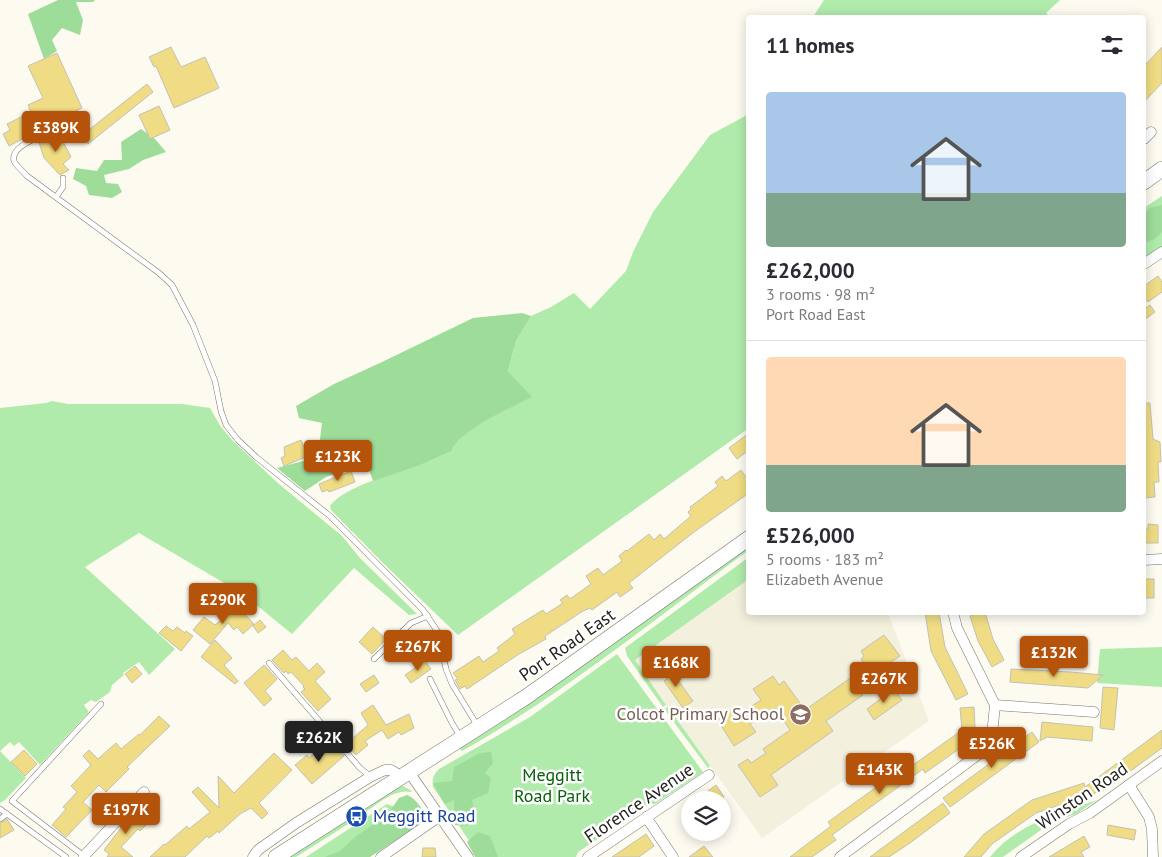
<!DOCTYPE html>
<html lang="en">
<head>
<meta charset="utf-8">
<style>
  body { margin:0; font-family:"PT Sans",sans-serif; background:#f2f2f3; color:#2b2b33; height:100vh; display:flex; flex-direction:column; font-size:19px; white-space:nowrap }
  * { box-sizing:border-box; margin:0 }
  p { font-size:16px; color:#7c7c81 }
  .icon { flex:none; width:28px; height:28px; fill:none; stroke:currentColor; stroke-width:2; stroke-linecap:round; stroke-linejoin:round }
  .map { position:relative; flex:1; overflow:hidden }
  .sheet { position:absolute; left:746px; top:15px; width:400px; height:600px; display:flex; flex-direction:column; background:#fff; border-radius:5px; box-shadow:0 2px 12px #0003 }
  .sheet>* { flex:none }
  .fabs { position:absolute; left:681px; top:791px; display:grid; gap:10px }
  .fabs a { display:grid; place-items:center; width:50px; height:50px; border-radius:50%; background:#fff; box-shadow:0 2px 12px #0003; font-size:25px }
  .price { position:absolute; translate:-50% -42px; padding:0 11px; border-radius:5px; background:#b45309; color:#fff; font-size:16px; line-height:32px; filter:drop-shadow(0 1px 2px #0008) }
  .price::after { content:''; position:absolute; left:50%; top:30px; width:15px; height:11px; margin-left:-8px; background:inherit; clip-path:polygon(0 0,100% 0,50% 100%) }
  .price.active { background:#222; color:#fff }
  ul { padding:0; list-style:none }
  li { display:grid; align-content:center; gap:10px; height:265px; padding:0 20px }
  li+li { border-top:1px solid #e1e1e2 }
  li span { display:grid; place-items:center; height:155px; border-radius:5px; color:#555 }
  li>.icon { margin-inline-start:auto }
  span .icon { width:90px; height:90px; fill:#fffc; stroke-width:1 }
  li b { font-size:21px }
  h2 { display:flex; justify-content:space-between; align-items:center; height:60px; padding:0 20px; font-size:21px }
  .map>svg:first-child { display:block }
  .built { fill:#f3f0dd }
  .green { fill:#b0ebab }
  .forest { fill:#9edc9a }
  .building { fill:#efdc84; stroke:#c3c1b7 }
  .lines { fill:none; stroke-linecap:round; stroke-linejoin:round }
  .service-casing { stroke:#76746b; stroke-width:6 }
  .minor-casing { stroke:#76746b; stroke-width:11 }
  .primary-casing { stroke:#76746b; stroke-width:16 }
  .service { stroke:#fff; stroke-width:5 }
  .minor { stroke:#fff; stroke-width:10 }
  .primary { stroke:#fff; stroke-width:15 }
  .labels { text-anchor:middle; stroke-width:5; stroke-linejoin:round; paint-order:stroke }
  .street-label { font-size:18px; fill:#23221e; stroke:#fff }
  .education-label { font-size:18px; fill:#785e54; stroke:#fff; text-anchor:end }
  .park-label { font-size:18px; fill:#066108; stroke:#fff }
  .transit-label { font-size:18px; fill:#164399; stroke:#fff; text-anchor:start }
</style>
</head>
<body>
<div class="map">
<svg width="1162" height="857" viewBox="0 0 1162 857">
  <rect width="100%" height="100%" fill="#fdfbf0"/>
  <polygon class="built" points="749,579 749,612 888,613 929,721 762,838 634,660"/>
  <g class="green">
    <polygon points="824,0 1060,0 1046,13 1051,17 813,17"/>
    <path d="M749,114V428L458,635L385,565L331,510L330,506C343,487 393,474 415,467C428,462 440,456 452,451C456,431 513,406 531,397L508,371L516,341L531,316L551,307L574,293L590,309L626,271L633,252L653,212L710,135Z"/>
    <polygon points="1162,196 1162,247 1144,259 1144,208"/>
    <polygon points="52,401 68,404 182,404 210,408 221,427 233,441 279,484 342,536 360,558 417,614 409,615 354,568 292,634 243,594 139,533 85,567 175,649 149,675 139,662 123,673 124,675 112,685 110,692 96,702 91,700 84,705 89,712 40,765 19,742 14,746 10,742 0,751 26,778 5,800 0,803 0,408 46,403"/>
    <path d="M749,546V550C655,619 563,694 462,751L459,748Z"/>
    <polygon points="749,557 749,579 635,660 666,705 663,707 627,656 625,648"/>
    <polygon points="1162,647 1162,687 1097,683 1100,649"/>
    <path d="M617,654L703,772L655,804H650L578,852L576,857H480L433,787C432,779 433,775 439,769L530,717Z"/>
    <polygon points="668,707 710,766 708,768 664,709"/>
    <path d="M403,786L412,791L411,792C394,788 377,805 364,813L361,810L397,787Z"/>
    <path d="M1097,800L1076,814L1052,822L1003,857H990C1017,824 1058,813 1097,800Z"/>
    <polygon points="387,804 395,807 395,816 341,857 306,857"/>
    <polygon points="351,817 353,821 296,857 288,857"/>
  </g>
  <g class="forest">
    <polygon points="58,0 95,0 93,2 76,2 83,20 80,35 62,28 52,40 57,51 44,59 28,14"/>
    <polygon points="141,129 155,139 166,152 143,160 129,169 104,175 106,183 118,184 122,192 112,198 89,195 86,186 73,179 76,168 97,171 104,160 122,160 121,142"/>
    <polygon points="1162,205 1162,232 1155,239 1144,243 1144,216 1150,208"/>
    <path d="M522,313L531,316L516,341L508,371L532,397C514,406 456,432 452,451L418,466L373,481L366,461L326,477L305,491L277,468L303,461L314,471L327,463L320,439L322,423L299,418L296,406L334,384L382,362L473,318Z"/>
    <polygon points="491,752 493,763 485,773 491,778 488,793 472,800 474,810 466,826 455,825 454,800 445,804 433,783 452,781 454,767 480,753"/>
    <path d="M407,795C415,798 424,809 424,817L417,826L370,857H325L340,851L355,837L387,815L399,798Z"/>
    <polygon points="478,832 490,836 498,857 475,857 467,842"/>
  </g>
  <g class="building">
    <polygon points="171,47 181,67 205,57 219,88 174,108 156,66 154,67 149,57"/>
    <polygon points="1162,47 1162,83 1144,102 1144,66"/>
    <polygon points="57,53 82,108 54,121 55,126 36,132 9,146 3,134 10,130 7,124 31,112 28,105 43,98 28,66"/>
    <polygon points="147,84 153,92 88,144 81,136"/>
    <polygon points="159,106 170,130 150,139 139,115"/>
    <polygon points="59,134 71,157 63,164 69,170 60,175 44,158 39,142"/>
    <polygon points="1158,276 1162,282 1162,292 1148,302 1144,297 1144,286"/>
    <polygon points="1150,305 1155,312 1144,320 1144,309"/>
    <polygon points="1144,403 1150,403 1153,439 1160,442 1161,462 1158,462 1159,482 1154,482 1155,497 1144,498"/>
    <polygon points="749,433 749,450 737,459 729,448"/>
    <polygon points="301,440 308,456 284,466 281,458 285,456 284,447"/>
    <polygon points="741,470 749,481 749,493 694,532 629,583 633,588 620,597 617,592 592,610 590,608 583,611 545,636 546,639 519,654 467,689 465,686 460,689 455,680 458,679 453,673 479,656 483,662 499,651 497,648 515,634 512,629 543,610 546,614 563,603 560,600 567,595 570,599 591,584 586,576 598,568 603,575 622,561 619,556 626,550 627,551 649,534 654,540 660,534 664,539 691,516 688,512 691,509 690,507 718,486 715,482 722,476 726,481"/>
    <polygon points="351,471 355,482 329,492 328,490 322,492 319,484"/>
    <polygon points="1148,524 1158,525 1158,543 1144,543 1144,529 1148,529"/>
    <rect x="1144" y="579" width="10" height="19"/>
    <polygon points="238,607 254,624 243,634 237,627 234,630 228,623 210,644 193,630 204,617 215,625"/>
    <polygon points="925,612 939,612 945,647 968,694 956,700 931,651"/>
    <polygon points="981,612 985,612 993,639 1004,660 992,667 978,641 970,616"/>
    <polygon points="260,620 266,627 258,633 253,626"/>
    <polygon points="166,626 173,631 177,627 185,633 186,631 193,636 181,651 159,633"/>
    <polygon points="373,627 386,639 372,654 359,642"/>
    <polygon points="884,635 900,656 891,662 895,668 861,692 863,695 826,721 833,731 771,775 778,785 760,797 738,765 748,759 751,763 766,753 763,749 790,730 775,708 750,724 756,732 734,746 717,719 737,706 741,713 761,700 753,689 773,676 779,685 784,681 805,710 866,667 861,659 864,656 861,651"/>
    <polygon points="215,640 232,658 224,665 238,681 235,684 201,657"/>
    <polygon points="283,650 292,660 296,657 309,671 317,663 325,672 315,681 331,699 318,711 301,692 305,689 303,687 304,686 291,672 288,674 286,671 284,673 272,660"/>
    <polygon points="425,661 431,669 411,683 405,675"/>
    <polygon points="264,665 277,679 265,691 272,699 264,706 244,683"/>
    <polygon points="667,665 693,701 683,708 664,681 667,679 661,670"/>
    <polygon points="135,666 142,674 132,683 125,674"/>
    <polygon points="1011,669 1070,672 1103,675 1088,688 1035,684 1010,682"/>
    <polygon points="374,675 379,683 366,692 360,684"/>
    <polygon points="1103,687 1118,688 1114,730 1100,728"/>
    <polygon points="894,689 902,700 874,720 867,709"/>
    <polygon points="373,705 386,725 409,714 414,728 401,735 399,732 388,739 382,730 365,741 368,745 356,755 346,744 368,725 361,713"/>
    <polygon points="974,707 975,728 962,730 960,708"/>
    <polygon points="159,716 170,726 127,767 129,769 106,792 99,785 83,802 92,810 66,837 52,825 66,809 63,807 77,792 71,786 91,765 83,756 89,750 98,759 116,743 121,749 139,734 140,735"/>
    <polygon points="1042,722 1093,727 1092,741 1047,737 1040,741"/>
    <polygon points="1162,730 1162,748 1099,794 1098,792 1036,813 992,844 981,857 964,857 984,834 1032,800 1084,783 1085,787"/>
    <polygon points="1032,732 1039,742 950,807 943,798"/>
    <polygon points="958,733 966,744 925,773 923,769 832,835 836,840 812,857 790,857 831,826 828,822 911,762 913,765"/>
    <polygon points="333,744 344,756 312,784 295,765 307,755 309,758 321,747 324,751"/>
    <polygon points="24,750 37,764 25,776 11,762"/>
    <polygon points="274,753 292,770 259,803 268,813 262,819 251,808 240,814 219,833 218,831 209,838 207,836 185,857 150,857 164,844 165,845 187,826 189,829 210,812 192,792 198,787 219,808 218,776 234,793"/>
    <polygon points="716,785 724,797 719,800 696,800"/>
    <polygon points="943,803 950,813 910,843 889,857 870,857"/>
    <polygon points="138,808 148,818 144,822 146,825 140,831 138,829 121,847 133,857 107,857 109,854 104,850 121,828 120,827"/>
    <polygon points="7,819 14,830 0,838 0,823"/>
    <polygon points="1108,825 1136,830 1134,840 1107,835"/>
    <polygon points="646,834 654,846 639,857 612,857"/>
    <polygon points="1084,836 1090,847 1081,852 1084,857 1049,857"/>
    <polygon points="704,846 713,857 689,857"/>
    <polygon points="423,848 435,848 436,857 422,857"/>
  </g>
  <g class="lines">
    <defs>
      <g id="service">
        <path d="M82,123C69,127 8,141 14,161C16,166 23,171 27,176L159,273L172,285L193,325L215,381L221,411L226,425L238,440L256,457L330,516L423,610L438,632L446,669L452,684L477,725"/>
        <polyline points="56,197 63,187 63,178"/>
        <polyline points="374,659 411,623 428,616"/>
        <polyline points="269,663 360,768 370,776"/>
        <polyline points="430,679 452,723 460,736"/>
        <polyline points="0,809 66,857"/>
        <polyline points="0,819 7,814"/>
        <polyline points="84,856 12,801 101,704"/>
      </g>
      <g id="minor">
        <polyline points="1144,139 1151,132"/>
        <polyline points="1144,264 1162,252"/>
        <polyline points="1144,560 1162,559"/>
        <polyline points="995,705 1094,712"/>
        <polyline points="409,772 468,857"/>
        <polyline points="1129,785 1149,817 1152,829 1153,857"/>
        <polyline points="646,817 673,857"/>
        <polyline points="85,857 84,856 144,792"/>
        <polyline points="253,857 258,850 296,823 370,777 385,770 391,770 402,777"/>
        <polyline points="381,857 440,816"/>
        <polyline points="588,857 709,775"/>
        <polyline points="840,857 979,754 992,735 995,705 957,628 953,612"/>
        <polyline points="1021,857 1069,824 1090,813 1162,761"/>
      </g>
      <g id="primary">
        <polyline points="1144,182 1162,169"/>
        <polyline points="276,857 526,697 749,538"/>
      </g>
    </defs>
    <use href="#service" class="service-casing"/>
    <use href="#minor" class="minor-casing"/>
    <use href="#primary" class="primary-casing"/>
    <use href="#service" class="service"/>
    <use href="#minor" class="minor"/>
    <use href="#primary" class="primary"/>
  </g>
  <defs>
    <symbol id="school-disc" viewBox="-11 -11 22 22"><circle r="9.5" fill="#8d6e63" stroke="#fff"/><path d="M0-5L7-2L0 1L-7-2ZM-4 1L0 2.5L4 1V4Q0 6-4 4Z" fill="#fff"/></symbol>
    <symbol id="bus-disc" viewBox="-11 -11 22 22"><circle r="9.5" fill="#1a4fb4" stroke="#fff"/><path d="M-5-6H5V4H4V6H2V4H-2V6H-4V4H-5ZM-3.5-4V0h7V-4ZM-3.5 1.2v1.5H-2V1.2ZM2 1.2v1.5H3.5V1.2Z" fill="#fff"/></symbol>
  </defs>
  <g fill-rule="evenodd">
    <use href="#school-disc" x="788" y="702" width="25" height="25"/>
    <use href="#bus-disc" x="344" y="804" width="25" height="25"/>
  </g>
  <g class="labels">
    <g class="street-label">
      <text transform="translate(567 645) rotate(-35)" y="6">Port Road East</text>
      <text transform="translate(1082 796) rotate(-34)" y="6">Winston Road</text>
      <text transform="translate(639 803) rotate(-34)" y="6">Florence Avenue</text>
    </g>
    <g class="education-label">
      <text x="784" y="720">Colcot Primary School</text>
    </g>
    <g class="park-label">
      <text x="552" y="781">Meggitt<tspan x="552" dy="21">Road Park</tspan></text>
    </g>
    <g class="transit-label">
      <text x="373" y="822">Meggitt Road</text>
    </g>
  </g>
</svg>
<div class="fabs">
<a><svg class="icon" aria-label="layers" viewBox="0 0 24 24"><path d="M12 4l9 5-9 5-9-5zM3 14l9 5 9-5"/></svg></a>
</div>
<b class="price" style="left:56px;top:153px">£389K</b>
<b class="price" style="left:338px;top:482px">£123K</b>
<b class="price" style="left:223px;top:625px">£290K</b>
<b class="price" style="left:418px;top:672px">£267K</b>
<b class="price" style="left:1054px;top:678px">£132K</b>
<b class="price" style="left:676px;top:688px">£168K</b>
<b class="price" style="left:884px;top:704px">£267K</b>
<b class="price active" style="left:319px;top:763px">£262K</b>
<b class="price" style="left:992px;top:769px">£526K</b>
<b class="price" style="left:880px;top:795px">£143K</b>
<b class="price" style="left:126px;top:835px">£197K</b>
<section class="sheet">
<h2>11 homes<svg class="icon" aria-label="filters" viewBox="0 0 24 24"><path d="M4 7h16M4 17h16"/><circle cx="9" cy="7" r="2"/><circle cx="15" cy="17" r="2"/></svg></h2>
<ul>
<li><span style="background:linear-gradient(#a9c7e8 65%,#7fa58c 0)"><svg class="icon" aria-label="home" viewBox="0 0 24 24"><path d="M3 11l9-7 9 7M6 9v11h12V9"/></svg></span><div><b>£262,000</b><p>3 rooms · 98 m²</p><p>Port Road East</p></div></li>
<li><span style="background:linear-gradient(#ffd9b3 70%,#7fa58c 0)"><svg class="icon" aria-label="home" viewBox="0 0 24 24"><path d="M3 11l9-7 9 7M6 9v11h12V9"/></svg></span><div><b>£526,000</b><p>5 rooms · 183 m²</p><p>Elizabeth Avenue</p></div></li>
</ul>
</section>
</div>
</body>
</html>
